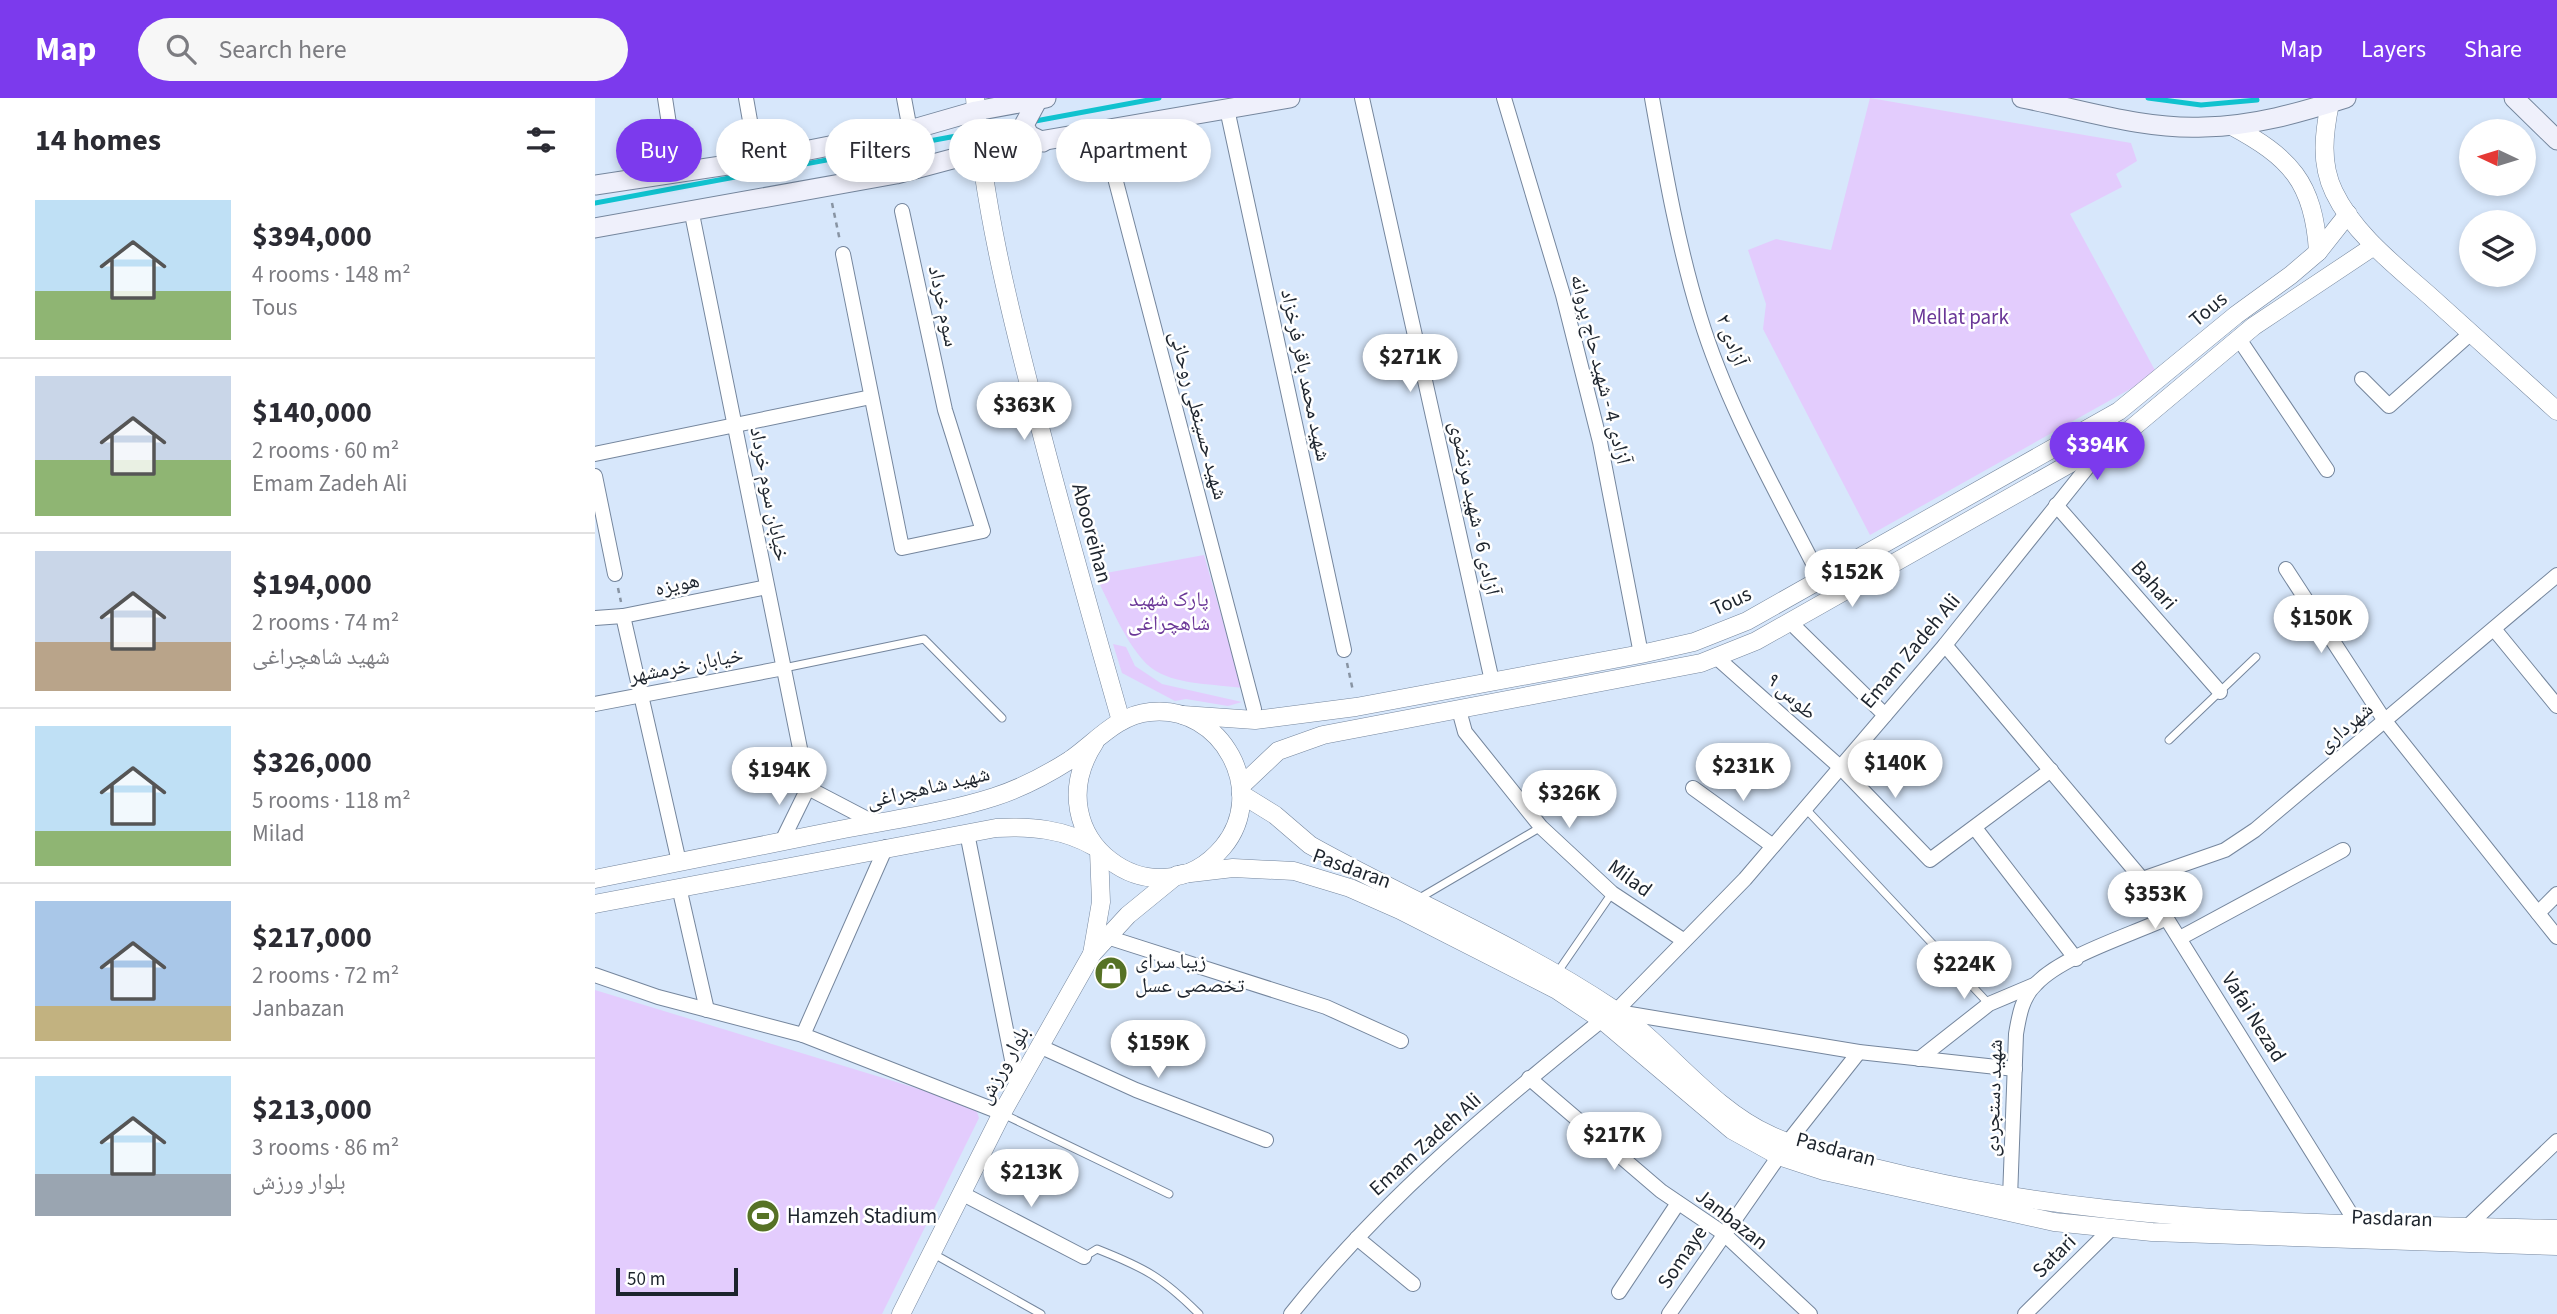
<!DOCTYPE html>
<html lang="en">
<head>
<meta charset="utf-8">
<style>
  body { margin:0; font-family:"Source Sans 3","Noto Naskh Arabic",sans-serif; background:#f7f7f7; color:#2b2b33; height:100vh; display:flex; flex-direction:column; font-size:26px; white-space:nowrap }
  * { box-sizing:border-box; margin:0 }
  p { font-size:23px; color:#7c7c81 }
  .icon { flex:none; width:38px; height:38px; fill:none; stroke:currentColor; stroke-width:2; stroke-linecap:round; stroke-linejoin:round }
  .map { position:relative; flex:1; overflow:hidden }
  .side { display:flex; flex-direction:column; background:#fff; width:595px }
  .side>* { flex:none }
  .top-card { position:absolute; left:21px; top:21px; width:665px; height:63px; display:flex; gap:14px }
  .needle { width:46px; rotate:274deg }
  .fabs { position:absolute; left:1864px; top:21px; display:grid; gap:14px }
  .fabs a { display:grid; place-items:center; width:77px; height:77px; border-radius:50%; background:#fff; box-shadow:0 4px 10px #0003; font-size:35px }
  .scale { position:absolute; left:21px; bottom:18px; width:122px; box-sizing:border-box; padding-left:7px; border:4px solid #1d242d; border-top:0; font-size:19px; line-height:24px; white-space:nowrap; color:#1d242d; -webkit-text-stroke:5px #fff; paint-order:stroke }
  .price { position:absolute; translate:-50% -60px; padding:0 16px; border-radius:24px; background:#fff; color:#222; font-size:23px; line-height:46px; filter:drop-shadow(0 2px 4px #0008) }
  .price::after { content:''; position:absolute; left:50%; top:42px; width:21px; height:16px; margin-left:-10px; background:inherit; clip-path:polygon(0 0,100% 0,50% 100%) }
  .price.selected { background:#7c3aed; color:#fff }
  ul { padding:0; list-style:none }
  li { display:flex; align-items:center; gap:21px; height:175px; padding:0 35px }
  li+li { border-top:2px solid #e1e1e2 }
  li span { display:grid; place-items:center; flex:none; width:196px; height:140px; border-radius:0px; color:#555 }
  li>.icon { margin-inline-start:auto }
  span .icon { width:84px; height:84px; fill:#fffc; stroke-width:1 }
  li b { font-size:30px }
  h2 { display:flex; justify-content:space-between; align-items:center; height:84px; padding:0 35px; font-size:30px }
  .tag { padding:0 24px; border-radius:32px; background:#fff; box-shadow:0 4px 10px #0003; font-size:24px; line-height:63px }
  .tag.selected { background:#7c3aed; color:#fff }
  header { display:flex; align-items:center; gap:42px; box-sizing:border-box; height:98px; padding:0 35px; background:#7c3aed; color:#fff }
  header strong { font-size:33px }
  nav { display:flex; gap:38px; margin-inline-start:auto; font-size:24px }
  .search { width:490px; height:63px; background:#f7f7f7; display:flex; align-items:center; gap:18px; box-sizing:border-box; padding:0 24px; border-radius:38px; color:#7c7c81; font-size:26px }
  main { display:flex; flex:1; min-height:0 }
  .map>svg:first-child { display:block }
  .green { fill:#e3ccfd }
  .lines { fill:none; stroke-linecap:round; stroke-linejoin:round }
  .stream { stroke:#10c2cf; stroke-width:5 }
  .service-casing { stroke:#75869d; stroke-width:9 }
  .minor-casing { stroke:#75869d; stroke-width:16 }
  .tertiary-casing { stroke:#75869d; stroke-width:19 }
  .secondary-casing { stroke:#75869d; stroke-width:21 }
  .path { stroke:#8894a3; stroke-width:2.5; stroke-dasharray:5 5; stroke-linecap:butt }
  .service { stroke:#fff; stroke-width:7 }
  .minor { stroke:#fff; stroke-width:14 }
  .tertiary { stroke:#fff; stroke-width:18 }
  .secondary { stroke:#eff0fb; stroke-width:19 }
  .labels { text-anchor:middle; stroke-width:5; stroke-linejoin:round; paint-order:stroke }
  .street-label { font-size:21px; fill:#1d242d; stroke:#fff }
  .park-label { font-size:21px; fill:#6a3697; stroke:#fff }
  .poi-label { font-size:21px; fill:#1d242d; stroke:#fff; text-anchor:start }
</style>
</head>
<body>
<header>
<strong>Map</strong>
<div class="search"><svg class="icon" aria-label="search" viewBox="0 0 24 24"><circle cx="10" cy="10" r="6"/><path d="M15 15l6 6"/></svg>Search here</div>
<nav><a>Map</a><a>Layers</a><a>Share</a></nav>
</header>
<main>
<section class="side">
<h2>14 homes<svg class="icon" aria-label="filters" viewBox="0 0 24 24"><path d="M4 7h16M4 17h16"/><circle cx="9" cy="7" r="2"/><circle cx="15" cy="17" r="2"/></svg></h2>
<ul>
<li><span style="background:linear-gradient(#bfe0f5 65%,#8fb573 0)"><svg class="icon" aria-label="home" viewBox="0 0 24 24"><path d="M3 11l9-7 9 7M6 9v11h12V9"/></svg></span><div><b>$394,000</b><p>4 rooms · 148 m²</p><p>Tous</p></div></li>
<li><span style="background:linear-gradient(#c9d6e8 60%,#8fb573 0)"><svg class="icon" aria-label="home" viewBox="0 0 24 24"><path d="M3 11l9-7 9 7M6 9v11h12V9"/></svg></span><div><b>$140,000</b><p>2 rooms · 60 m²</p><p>Emam Zadeh Ali</p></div></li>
<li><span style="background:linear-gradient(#c9d6e8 65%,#b9a48a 0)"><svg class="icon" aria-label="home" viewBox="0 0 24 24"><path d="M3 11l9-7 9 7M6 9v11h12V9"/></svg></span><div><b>$194,000</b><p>2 rooms · 74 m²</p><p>شهید شاهچراغی</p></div></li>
<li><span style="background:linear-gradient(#bfe0f5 75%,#8fb573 0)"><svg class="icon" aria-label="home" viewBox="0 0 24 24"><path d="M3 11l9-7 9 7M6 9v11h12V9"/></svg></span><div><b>$326,000</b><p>5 rooms · 118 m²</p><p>Milad</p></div></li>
<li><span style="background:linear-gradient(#a9c7e8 75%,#c2b280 0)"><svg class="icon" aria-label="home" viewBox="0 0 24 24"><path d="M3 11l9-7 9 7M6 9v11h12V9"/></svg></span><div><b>$217,000</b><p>2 rooms · 72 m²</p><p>Janbazan</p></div></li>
<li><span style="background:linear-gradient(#bfe0f5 70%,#9aa5b1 0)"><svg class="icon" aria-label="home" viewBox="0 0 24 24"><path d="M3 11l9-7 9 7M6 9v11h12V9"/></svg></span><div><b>$213,000</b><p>3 rooms · 86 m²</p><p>بلوار ورزش</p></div></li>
</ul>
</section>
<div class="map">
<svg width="1962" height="1216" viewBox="0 0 1962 1216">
  <rect width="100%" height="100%" fill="#d7e7fb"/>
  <g class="green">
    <polygon points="1275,0 1536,45 1542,63 1521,76 1527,89 1475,116 1562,276 1275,437 1168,231 1171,206 1153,152 1181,141 1236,152"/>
    <path d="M609,457L647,590C620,586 584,587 561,573C535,558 514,503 500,477Z"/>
    <polygon points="518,546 531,549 540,568 567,586 647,604 633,608 591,601 580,603 527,575"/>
    <polygon points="0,892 380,1008 384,1020 287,1216 0,1216"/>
  </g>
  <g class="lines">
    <g class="stream">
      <polyline points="1553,0 1606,7 1662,2"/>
      <polyline points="435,24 564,0"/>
      <polyline points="401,30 426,26"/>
      <polyline points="0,105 372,36"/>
    </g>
    <defs>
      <g id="service">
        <polyline points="189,570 329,541 407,620"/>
        <polyline points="1574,642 1661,559"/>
        <polyline points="1210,710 1394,906"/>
        <polyline points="823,801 946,729"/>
        <polyline points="962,875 1017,795"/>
        <polyline points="408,1016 574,1096"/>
        <polyline points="337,1155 446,1216"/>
        <path d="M489,1159L502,1151C550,1170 567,1179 604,1216"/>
      </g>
      <g id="minor">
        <polyline points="70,0 78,52"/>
        <polyline points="151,0 157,34"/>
        <polyline points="309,0 315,32"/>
        <polyline points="767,0 897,583"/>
        <polyline points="909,0 968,197 1005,344 1046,556"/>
        <path d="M1057,0C1070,73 1083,148 1105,219C1133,311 1183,396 1226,481"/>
        <polyline points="632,11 749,552"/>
        <polyline points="508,34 659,611"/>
        <polyline points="96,111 213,690"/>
        <polyline points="248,156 307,450 388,433 350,312 307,113"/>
        <polyline points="1644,241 1732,372"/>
        <polyline points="1767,281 1794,308 1876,235"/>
        <polyline points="0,356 276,299"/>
        <polyline points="0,378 20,476"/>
        <polyline points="1461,407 1625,594"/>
        <polyline points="1691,471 1790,623 1962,839"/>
        <polyline points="28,518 84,764"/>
        <polyline points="0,520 28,518 172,489"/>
        <polyline points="1195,524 1290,617"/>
        <polyline points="1899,531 1962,608"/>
        <polyline points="1350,547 1547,781 1762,1126"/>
        <polyline points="1121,559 1245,669 1335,762 1456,672"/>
        <polyline points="0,606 189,570"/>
        <polyline points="864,612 870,634 946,729 1017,795 1088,842"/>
        <polyline points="213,690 280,725"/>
        <polyline points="1098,690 1178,748"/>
        <polyline points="1380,730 1481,861"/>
        <polyline points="372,735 422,987"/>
        <polyline points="187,743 213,690"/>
        <polyline points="291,749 208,937 407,1015"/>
        <polyline points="1547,781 1630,752 1660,732 1962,477"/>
        <polyline points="84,789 112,912"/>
        <polyline points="1943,815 1962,796"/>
        <polyline points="512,839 731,909 806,943"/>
        <polyline points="1585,840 1748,752"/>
        <polyline points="0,877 63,899 208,937"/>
        <polyline points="1021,913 1150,781 1350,547 1507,351"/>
        <polyline points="1023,914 1264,954 1420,971"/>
        <polyline points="444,948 541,992 671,1042"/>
        <polyline points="1324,961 1394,906 1439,887"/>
        <polyline points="934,980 1066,1093 1128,1135 1215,1216"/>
        <polyline points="1193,1044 1264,954"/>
        <polyline points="366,1095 489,1159"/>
        <path d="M1415,1100L1421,936C1424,918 1427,899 1441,886C1467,858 1536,837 1572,820"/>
        <polyline points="1872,1129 1962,1043"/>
        <polyline points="762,1140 818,1186"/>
        <polyline points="1024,1194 1083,1105"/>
        <path d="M696,1216C785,1104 896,1011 1007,922"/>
        <polyline points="1074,1216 1184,1058"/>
        <polyline points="1430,1216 1517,1130"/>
      </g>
      <g id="tertiary">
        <path d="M380,0C388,104 413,206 439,306C466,412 496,518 526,623"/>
        <path d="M1735,5C1729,35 1725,65 1739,94C1759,136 1801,168 1836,199C1878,237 1920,275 1962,313"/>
        <path d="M1635,27C1695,59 1719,84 1723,154"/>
        <polyline points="588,617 660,622 761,609 1046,556 1099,544 1152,523 1524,313 1641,217 1696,177 1723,154 1753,116"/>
        <polyline points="646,688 683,653 728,637 1106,565 1161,543 1536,331 1659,228 1779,148"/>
        <path d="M646,696L680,717L715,747C815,803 923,847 1018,911C1071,947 1116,1011 1175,1037C1221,1058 1269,1067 1318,1079C1528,1128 1747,1125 1962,1131"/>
        <polyline points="587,776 638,770 699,773 755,790 805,812 962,892 1007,922 1137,1032 1184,1058 1229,1073 1459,1124 1557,1134 1962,1148"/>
        <path d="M0,781C81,765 162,748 244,732C295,722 349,715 399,699C424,691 453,676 475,662C501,644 522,617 555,614C627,606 674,694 628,749C561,829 437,740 500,644"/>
        <path d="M0,806L401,730C436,728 469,731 500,749"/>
        <polyline points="497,856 506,804 504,753"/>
        <polyline points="306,1216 407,1015 497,856 533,817 582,777"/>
      </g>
      <g id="secondary">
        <path d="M1427,0C1485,11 1549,32 1609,29C1659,28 1704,15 1751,0"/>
        <polyline points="1919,0 1962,42"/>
        <polyline points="443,1 429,27 434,37 448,44"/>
        <polyline points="0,87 159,63 315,32 381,13 451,0"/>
        <polyline points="0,130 301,76 387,53 695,0"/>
      </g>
    </defs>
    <use href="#service" class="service-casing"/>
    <use href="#minor" class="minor-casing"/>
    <use href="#tertiary" class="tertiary-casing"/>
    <use href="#secondary" class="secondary-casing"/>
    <g class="path">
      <polyline points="237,105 245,143"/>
      <polyline points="23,490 26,504"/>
      <polyline points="752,565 758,593"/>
    </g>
    <use href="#service" class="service"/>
    <use href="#minor" class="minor"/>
    <use href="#tertiary" class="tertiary"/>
    <use href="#secondary" class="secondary"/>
  </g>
  <defs>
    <symbol id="shop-disc" viewBox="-11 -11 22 22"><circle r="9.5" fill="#567225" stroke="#fff"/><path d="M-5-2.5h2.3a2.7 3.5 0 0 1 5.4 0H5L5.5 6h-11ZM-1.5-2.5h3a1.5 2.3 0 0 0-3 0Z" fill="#fff"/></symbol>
    <symbol id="stadium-disc" viewBox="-11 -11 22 22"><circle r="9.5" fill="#567225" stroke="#fff"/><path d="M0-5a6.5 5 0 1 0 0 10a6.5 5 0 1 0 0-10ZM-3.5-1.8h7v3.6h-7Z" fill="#fff"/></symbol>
  </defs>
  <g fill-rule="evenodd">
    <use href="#shop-disc" x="497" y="856" width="38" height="38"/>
    <use href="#stadium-disc" x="149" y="1099" width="38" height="38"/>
  </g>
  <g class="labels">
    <g class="street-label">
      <text transform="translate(349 208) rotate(78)" y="7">سوم خرداد</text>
      <text transform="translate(1613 211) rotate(-40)" y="7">Tous</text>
      <text transform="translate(1137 242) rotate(69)" y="7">آزادی ۲</text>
      <text transform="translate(1006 271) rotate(76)" y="7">آزادی 4 - شهید حاج پروانه</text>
      <text transform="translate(711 277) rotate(78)" y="7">شهید محمد باقر فرخزاد</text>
      <text transform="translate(604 317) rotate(75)" y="7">شهید حسینعلی روحانی</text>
      <text transform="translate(175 396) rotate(79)" y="7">خیابان سوم خرداد</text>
      <text transform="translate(880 410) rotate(78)" y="7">آزادی 6 - شهید مرتضوی</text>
      <text transform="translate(497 435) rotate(75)" y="7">Abooreihan</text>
      <text transform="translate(82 486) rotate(-12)" y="7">هویزه</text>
      <text transform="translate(1559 487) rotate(49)" y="7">Bahari</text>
      <text transform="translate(1136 503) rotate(-25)" y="7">Tous</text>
      <text transform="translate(1315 553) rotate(-50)" y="7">Emam Zadeh Ali</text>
      <text transform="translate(91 567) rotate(-11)" y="7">خیابان خرمشهر</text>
      <text transform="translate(1197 598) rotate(42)" y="7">طوس ۹</text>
      <text transform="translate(1750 629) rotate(-40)" y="7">شهرداری</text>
      <text transform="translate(333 689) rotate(-13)" y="7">شهید شاهچراغی</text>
      <text transform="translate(757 770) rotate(20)" y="7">Pasdaran</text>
      <text transform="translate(1035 780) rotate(36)" y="7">Milad</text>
      <text transform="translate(1659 919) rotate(58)" y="7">Vafai Nezad</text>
      <text transform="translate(408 967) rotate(-61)" y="7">بلوار ورزش</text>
      <text transform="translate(1398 1000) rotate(-88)" y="7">شهید دستجردی</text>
      <text transform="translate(830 1046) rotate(-42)" y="7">Emam Zadeh Ali</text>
      <text transform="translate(1241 1051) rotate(15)" y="7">Pasdaran</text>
      <text transform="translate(1797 1120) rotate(2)" y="7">Pasdaran</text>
      <text transform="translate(1137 1121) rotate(38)" y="7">Janbazan</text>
      <text transform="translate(1459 1158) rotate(-45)" y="7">Satari</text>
      <text transform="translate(1087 1159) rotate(-56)" y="7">Somaye</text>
    </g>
    <g class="park-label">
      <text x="1365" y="226">Mellat park</text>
      <text x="574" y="508">پارک شهید<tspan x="574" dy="24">شاهچراغی</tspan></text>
    </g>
    <g class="poi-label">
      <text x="540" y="870">زیبا سرای<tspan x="540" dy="24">تخصصی عسل</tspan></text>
      <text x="192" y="1125">Hamzeh Stadium</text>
    </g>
  </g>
</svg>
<div class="fabs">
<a><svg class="needle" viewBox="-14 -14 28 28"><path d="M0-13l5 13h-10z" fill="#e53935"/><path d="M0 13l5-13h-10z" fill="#7c7c81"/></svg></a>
<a><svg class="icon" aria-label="layers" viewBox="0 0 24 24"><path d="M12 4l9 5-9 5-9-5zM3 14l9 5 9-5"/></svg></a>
</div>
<div class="scale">50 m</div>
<b class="price" style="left:815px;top:296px">$271K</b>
<b class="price" style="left:429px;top:344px">$363K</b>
<b class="price selected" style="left:1502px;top:384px">$394K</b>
<b class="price" style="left:1257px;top:511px">$152K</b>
<b class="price" style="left:1726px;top:557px">$150K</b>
<b class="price" style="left:1300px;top:702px">$140K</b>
<b class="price" style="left:1148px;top:705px">$231K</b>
<b class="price" style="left:184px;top:709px">$194K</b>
<b class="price" style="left:974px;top:732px">$326K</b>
<b class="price" style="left:1560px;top:833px">$353K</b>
<b class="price" style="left:1369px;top:903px">$224K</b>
<b class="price" style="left:563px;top:982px">$159K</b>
<b class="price" style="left:1019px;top:1074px">$217K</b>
<b class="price" style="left:436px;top:1111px">$213K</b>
<div class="top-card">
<a class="tag selected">Buy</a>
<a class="tag">Rent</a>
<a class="tag">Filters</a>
<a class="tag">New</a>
<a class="tag">Apartment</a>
</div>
</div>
</main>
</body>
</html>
